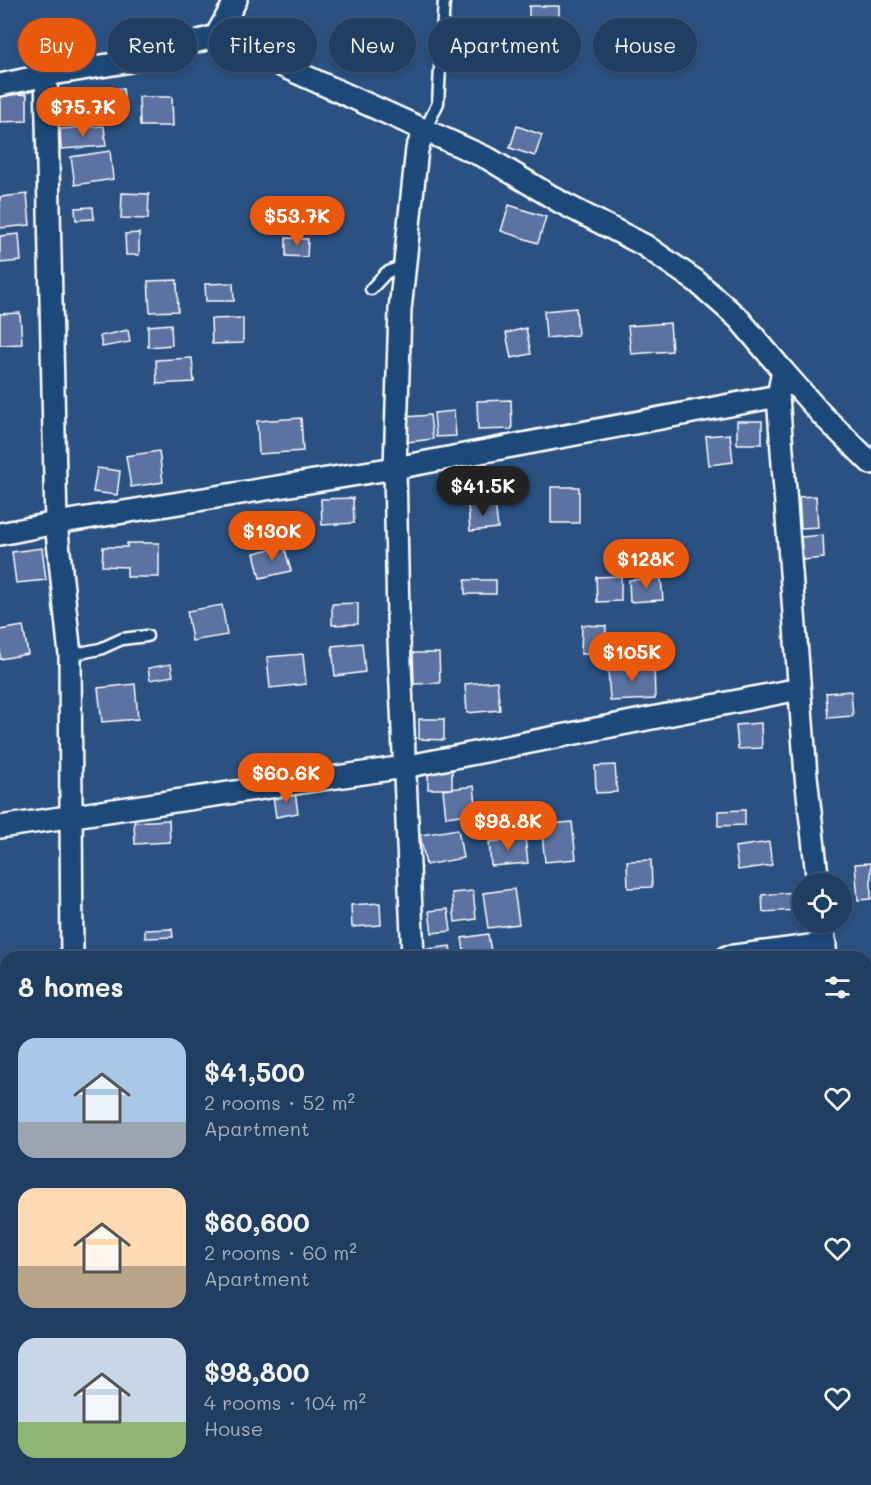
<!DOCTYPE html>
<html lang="en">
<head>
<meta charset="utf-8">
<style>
  body { margin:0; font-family:Mali,sans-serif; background:#284468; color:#f1f3f6; height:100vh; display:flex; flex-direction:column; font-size:22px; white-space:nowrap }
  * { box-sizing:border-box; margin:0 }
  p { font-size:20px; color:#a2aebe }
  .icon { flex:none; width:33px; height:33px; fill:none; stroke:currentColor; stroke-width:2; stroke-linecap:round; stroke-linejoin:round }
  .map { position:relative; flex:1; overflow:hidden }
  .sheet { position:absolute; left:0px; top:951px; width:872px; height:534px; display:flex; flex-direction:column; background:#203d62; border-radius:18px 18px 0 0; box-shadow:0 3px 9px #0003,0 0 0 2px #3d5677 }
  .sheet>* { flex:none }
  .guide { position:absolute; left:18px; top:18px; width:836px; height:54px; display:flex; gap:12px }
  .fabs { position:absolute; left:792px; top:873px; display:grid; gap:12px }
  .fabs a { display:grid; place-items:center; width:60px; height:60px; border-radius:50%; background:#203d62; box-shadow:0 3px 9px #0003,0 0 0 2px #3d5677; font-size:30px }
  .price { position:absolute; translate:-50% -51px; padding:0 14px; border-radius:21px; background:#ea580c; color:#fff; font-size:20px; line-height:39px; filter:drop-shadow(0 2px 3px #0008) }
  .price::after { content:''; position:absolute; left:50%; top:36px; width:18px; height:14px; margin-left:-9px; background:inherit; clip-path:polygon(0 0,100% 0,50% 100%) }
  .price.on { background:#222; color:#fff }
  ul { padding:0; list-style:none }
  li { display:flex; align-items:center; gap:18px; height:150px; padding:0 18px }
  li span { display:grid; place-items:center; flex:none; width:168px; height:120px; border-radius:18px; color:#555 }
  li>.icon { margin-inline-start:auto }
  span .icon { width:72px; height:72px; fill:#fffc; stroke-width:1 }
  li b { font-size:26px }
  h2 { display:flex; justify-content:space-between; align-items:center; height:72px; padding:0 18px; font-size:26px }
  .chip { padding:0 21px; border-radius:27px; background:#203d62; box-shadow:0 3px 9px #0003,0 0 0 2px #3d5677; font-size:21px; line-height:54px }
  .chip.on { background:#ea580c; color:#fff }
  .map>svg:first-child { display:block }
  .building { fill:#5b72a2; stroke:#fff; stroke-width:1.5 }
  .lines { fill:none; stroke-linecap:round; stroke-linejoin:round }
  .service-casing { stroke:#fff; stroke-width:15 }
  .minor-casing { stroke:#fff; stroke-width:26 }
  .service { stroke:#1f4a7a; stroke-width:10 }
  .minor { stroke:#1f4a7a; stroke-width:21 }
</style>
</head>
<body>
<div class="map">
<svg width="871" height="1485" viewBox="0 0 871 1485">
  <rect width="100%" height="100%" fill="#2a5182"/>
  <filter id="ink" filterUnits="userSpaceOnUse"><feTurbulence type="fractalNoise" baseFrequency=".0167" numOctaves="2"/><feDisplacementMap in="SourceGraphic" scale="12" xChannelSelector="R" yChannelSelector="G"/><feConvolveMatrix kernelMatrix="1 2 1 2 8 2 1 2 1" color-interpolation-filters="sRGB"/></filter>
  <g filter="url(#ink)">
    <g class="building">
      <rect x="529" y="6" width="30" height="26"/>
      <polygon points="123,88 126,116 91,120 88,91"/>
      <polygon points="84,91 88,115 65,118 61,95"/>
      <polygon points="27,94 27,121 0,122 0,95"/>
      <polygon points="139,97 172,97 173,126 140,126"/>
      <polygon points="104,126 106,146 61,149 60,129"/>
      <polygon points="517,126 542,135 535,156 510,148"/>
      <polygon points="110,151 113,179 75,185 71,157"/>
      <polygon points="122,193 149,194 148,219 121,218"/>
      <polygon points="27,194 30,225 0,228 0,197"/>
      <polygon points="509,205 546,217 538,243 501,231"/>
      <polygon points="93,207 94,219 76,220 75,208"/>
      <polygon points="139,233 139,255 126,255 125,234"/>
      <polygon points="19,234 21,261 0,263 0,236"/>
      <polygon points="286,238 308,239 307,257 286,256"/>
      <polygon points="177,280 178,311 150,312 148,281"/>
      <polygon points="233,283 234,301 206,301 205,284"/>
      <polygon points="576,308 578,335 546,338 544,311"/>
      <polygon points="20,313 22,344 0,345 0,314"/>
      <polygon points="243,318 243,343 212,344 211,319"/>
      <polygon points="670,323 672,351 631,354 628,326"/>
      <polygon points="171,324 172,345 148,347 148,326"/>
      <polygon points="526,328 531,354 511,358 506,333"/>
      <polygon points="128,330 130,342 102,347 100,336"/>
      <polygon points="192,358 194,382 157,384 156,360"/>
      <polygon points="511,400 512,429 478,430 477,401"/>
      <polygon points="454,411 456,436 436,437 434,413"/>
      <polygon points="430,415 433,439 408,442 405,417"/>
      <polygon points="301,418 303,451 259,454 257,421"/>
      <rect x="737" y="421" width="25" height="23"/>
      <polygon points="730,434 733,462 709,465 706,436"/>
      <polygon points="159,451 163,482 131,487 126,456"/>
      <polygon points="97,468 120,471 117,495 93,492"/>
      <rect x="551" y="487" width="28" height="36"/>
      <polygon points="816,496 818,527 801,528 799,497"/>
      <polygon points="353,498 354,523 322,525 321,499"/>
      <polygon points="495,502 498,528 470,531 468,505"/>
      <polygon points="823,535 824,558 803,560 801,537"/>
      <polygon points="127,543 159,543 159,577 127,577 127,567 102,566 103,547 127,547"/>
      <polygon points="284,546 291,571 260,578 254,553"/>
      <polygon points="42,548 46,580 16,583 12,552"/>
      <polygon points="621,576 621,601 597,602 596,577"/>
      <polygon points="661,578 663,600 630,602 629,580"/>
      <rect x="465" y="580" width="31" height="14"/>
      <polygon points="358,603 358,624 332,625 332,604"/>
      <polygon points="222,605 227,635 192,641 187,611"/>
      <polygon points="582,625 606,626 605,655 581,654"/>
      <polygon points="23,626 28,654 0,659 0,630"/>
      <polygon points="362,643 365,672 335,676 332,646"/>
      <polygon points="413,653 439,653 440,683 414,684"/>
      <polygon points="303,654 306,684 270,688 267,657"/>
      <polygon points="171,664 173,676 150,680 148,668"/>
      <polygon points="654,665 655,699 610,701 608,667"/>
      <polygon points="497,681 500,710 467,713 465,684"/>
      <polygon points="135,684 138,719 102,722 98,688"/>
      <polygon points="851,691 853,716 828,718 826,693"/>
      <polygon points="419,719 444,719 444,740 419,739"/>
      <polygon points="761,723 762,748 738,749 736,725"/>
      <polygon points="615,765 617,792 596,793 595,766"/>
      <rect x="428" y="769" width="24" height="20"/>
      <polygon points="474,786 477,813 446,817 443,790"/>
      <polygon points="295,792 298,813 276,817 273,796"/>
      <polygon points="745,810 745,825 718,826 718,811"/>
      <polygon points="169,820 170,842 135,844 134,822"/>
      <polygon points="572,822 576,859 545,862 541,825"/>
      <polygon points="458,829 463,858 426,865 420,835"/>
      <polygon points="525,838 528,863 491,866 489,842"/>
      <polygon points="769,842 772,865 738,870 735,847"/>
      <polygon points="651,860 652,887 628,888 627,861"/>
      <polygon points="871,863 871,899 858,900 855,864"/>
      <polygon points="514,889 519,924 488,928 483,893"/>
      <polygon points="473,891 476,919 455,922 452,893"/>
      <polygon points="795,892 796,910 763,912 762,895"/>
      <polygon points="380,903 381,925 352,927 351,905"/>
      <polygon points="448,909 451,931 432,933 429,911"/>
      <polygon points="172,929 173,937 145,938 145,930"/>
      <polygon points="488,934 492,957 465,957 462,938"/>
      <polygon points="450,946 452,957 430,957 428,949"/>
      <polygon points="871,1084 871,1122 866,1122 866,1085"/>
      <polygon points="6,1216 6,1246 0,1247 0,1217"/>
      <polygon points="6,1445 6,1472 0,1472 0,1446"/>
      <polygon points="866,1461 867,1461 866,1485 839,1485 839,1482 842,1482 842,1479 866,1479"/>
      <polygon points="115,1479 136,1479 136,1482 115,1483"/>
      <polygon points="325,1479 342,1479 343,1485 325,1485"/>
      <polygon points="354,1479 386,1479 387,1485 355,1485"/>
      <rect x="533" y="1479" width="42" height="6"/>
    </g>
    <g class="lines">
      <defs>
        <g id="service">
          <polyline points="425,130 438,103 444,0"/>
          <polyline points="371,289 386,273 404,265"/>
          <polyline points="70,655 100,649 122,639 147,636"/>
          <polyline points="0,1325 6,1324"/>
          <polyline points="635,1479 638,1485"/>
        </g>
        <g id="minor">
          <polyline points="216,36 236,0"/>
          <polyline points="0,85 46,75"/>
          <polyline points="783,371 822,415 871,463"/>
          <polyline points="0,534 56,523 395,468 778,396"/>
          <polyline points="0,827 404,767 799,689"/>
          <polyline points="822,922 826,957"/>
          <polyline points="72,957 70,655 56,523 46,75 126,62 216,36 489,159 562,203 644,245 696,281 739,319 783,371 778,396 806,776 818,884"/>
          <polyline points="413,957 398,617 395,468 400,310 417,149 425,130"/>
          <polyline points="727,957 825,944"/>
          <polyline points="0,1077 6,1076"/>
          <polyline points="866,1205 871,1204"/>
          <polyline points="866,1258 871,1338"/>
          <polyline points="77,1479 77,1485"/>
          <polyline points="300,1479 300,1485"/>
          <polyline points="450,1479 450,1485"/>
        </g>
      </defs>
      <use href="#service" class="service-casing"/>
      <use href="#minor" class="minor-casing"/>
      <use href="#service" class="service"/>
      <use href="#minor" class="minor"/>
    </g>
  </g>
</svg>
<div class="fabs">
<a><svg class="icon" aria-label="locate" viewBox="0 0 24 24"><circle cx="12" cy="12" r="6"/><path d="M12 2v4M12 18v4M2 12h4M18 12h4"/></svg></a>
</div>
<b class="price" style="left:83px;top:138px">$75.7K</b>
<b class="price" style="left:297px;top:247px">$53.7K</b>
<b class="price on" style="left:483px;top:517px">$41.5K</b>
<b class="price" style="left:272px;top:562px">$130K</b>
<b class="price" style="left:646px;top:590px">$128K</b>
<b class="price" style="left:632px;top:683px">$105K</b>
<b class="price" style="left:286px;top:804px">$60.6K</b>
<b class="price" style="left:508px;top:852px">$98.8K</b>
<div class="guide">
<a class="chip on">Buy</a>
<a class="chip">Rent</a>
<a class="chip">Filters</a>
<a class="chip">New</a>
<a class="chip">Apartment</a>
<a class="chip">House</a>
</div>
<section class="sheet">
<h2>8 homes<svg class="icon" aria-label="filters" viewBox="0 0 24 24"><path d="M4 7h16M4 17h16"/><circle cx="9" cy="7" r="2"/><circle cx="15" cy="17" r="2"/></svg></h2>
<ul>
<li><span style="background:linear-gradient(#a9c7e8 70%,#9aa5b1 0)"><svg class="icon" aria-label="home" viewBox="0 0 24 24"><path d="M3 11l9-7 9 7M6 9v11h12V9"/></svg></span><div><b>$41,500</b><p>2 rooms · 52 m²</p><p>Apartment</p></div><svg class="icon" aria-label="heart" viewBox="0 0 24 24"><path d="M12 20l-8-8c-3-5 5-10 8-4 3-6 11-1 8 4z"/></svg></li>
<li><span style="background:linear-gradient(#ffd9b3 65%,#b9a48a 0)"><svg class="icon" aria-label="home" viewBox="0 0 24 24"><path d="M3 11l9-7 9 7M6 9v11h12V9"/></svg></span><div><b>$60,600</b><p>2 rooms · 60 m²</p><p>Apartment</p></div><svg class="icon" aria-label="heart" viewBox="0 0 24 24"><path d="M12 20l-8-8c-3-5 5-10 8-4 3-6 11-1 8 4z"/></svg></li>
<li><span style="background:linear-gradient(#c9d6e8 70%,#8fb573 0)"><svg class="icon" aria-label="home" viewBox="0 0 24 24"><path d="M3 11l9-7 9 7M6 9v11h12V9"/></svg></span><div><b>$98,800</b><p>4 rooms · 104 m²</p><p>House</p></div><svg class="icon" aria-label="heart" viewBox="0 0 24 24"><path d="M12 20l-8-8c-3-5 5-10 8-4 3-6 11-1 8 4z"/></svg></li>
</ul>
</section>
</div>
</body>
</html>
